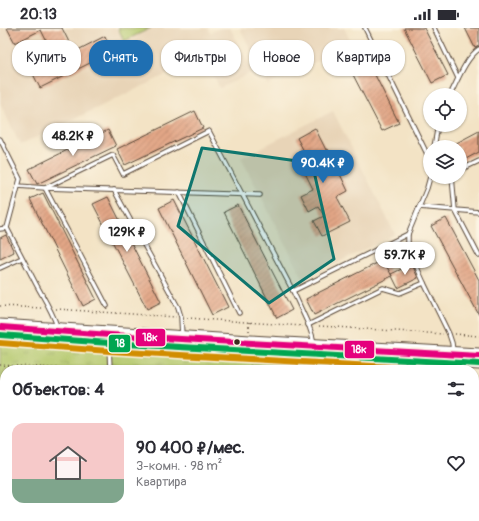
<!DOCTYPE html>
<html lang="ru">
<head>
<meta charset="utf-8">
<style>
  body { margin:0; font-family:Pangolin,sans-serif; background:#f7f7f7; color:#2b2b33; height:100vh; display:flex; flex-direction:column; font-size:15px; white-space:nowrap }
  * { box-sizing:border-box; margin:0 }
  p { font-size:13px; color:#7c7c81 }
  .icon { flex:none; width:22px; height:22px; fill:none; stroke:currentColor; stroke-width:2; stroke-linecap:round; stroke-linejoin:round }
  .map { position:relative; flex:1; overflow:hidden }
  .sheet { position:absolute; left:0px; top:337px; width:479px; height:156px; display:flex; flex-direction:column; background:#fff; border-radius:16px 16px 0 0; box-shadow:0 1px 3px #0004 }
  .sheet>* { flex:none }
  .hud { position:absolute; left:12px; top:12px; width:455px; height:36px; display:flex; gap:8px }
  .tools { position:absolute; left:423px; top:60px; display:grid; gap:8px }
  .tools a { display:grid; place-items:center; width:44px; height:44px; border-radius:50%; background:#fff; box-shadow:0 1px 3px #0004; font-size:20px }
  .price { position:absolute; translate:-50% -34px; padding:0 9px; border-radius:14px; background:#fff; color:#222; font-size:13px; line-height:26px; filter:drop-shadow(0 1px 2px #0008) }
  .price::after { content:''; position:absolute; left:50%; top:24px; width:12px; height:9px; margin-left:-6px; background:inherit; clip-path:polygon(0 0,100% 0,50% 100%) }
  .price.active { background:#1f6fb2; color:#fff }
  ul { padding:0; list-style:none }
  li { display:flex; align-items:center; gap:12px; height:100px; padding:0 12px }
  li+li { border-top:1px solid #e1e1e2 }
  li span { display:grid; place-items:center; flex:none; width:112px; height:80px; border-radius:12px; color:#555 }
  li>.icon { margin-inline-start:auto }
  span .icon { width:48px; height:48px; fill:#fffc; stroke-width:1 }
  li b { font-size:17px }
  h2 { display:flex; justify-content:space-between; align-items:center; height:48px; padding:0 12px; font-size:17px }
  .pill { padding:0 14px; border-radius:16px; background:#fff; box-shadow:0 1px 3px #0004; font-size:14px; line-height:36px }
  .pill.active { background:#1f6fb2; color:#fff }
  .status { display:flex; justify-content:space-between; align-items:center; height:28px; padding:0 20px; background:#fff; direction:ltr }
  .status svg { height:11px; fill:currentColor }
  .map>svg:first-child { display:block }
  .built { fill:#e8d4b7 }
  .grass { fill:url(#grass-tufts); stroke:#777945 }
  .pitch { fill:#b3c86c; stroke:#777945 }
  .building { fill:url(#building-hatch) }
  .lines { fill:none; stroke-linecap:round; stroke-linejoin:round }
  .service-casing { stroke:#574637; stroke-width:5.5 }
  .primary-casing { stroke:#574637; stroke-width:13 }
  .path { stroke:#574637; stroke-width:1.5; stroke-dasharray:1 3; stroke-linecap:butt }
  .service { stroke:#fff; stroke-width:3.5 }
  .primary { stroke:#fff; stroke-width:11 }
  .bus-1-casing { stroke:#fcf5e5; stroke-width:9 }
  .bus-2-casing { stroke:#fcf5e5; stroke-width:9 }
  .bus-3-casing { stroke:#fcf5e5; stroke-width:9 }
  .bus-1 { stroke:#00a651; stroke-width:6 }
  .bus-2 { stroke:#d18d06; stroke-width:6 }
  .bus-3 { stroke:#e5007d; stroke-width:6 }
  .marked { fill:#0f766e; fill-opacity:0.2; stroke:#0f766e; stroke-width:3; stroke-linejoin:round }
  .bus-dot { fill:#3b2a1e; stroke:#fcf5e5; stroke-width:1.5 }
  .line-badge { stroke:#fcf5e5; stroke-width:1.5 }
  .badge-label { font-size:11px; text-anchor:middle; font-weight:bold; fill:#fff }
</style>
</head>
<body>
<div class="status"><b>20:13</b><svg viewBox="0 0 49 12"><path d="M0 12V9h3v3zM5 12V6h3v6zM10 12V3h3v9zM15 12V0h3v12zM26 1h20v11H26zM47 4h2v5h-2z"/></svg></div>
<div class="map">
<svg width="479" height="493" viewBox="0 0 479 493">
  <defs>
    <pattern id="grass-tufts" width="24" height="20" patternUnits="userSpaceOnUse"><rect width="24" height="20" fill="#b3c86c"/><path d="M3 7l-1-3M5 7V3M7 7l1-3M15 17l-1-3M17 17v-4M19 17l1-3" fill="none" stroke="#93a358"/></pattern>
    <pattern id="building-hatch" width="6" height="6" patternUnits="userSpaceOnUse"><rect width="6" height="6" fill="#e2a686"/><path d="M-1 1l2-2M0 6l6-6M5 7l2-2" fill="none" stroke="#b8876d"/></pattern>
  </defs>
  <rect width="100%" height="100%" fill="#fcf5e5"/>
  <filter id="ink" filterUnits="userSpaceOnUse"><feTurbulence type="fractalNoise" baseFrequency=".025" numOctaves="2"/><feDisplacementMap in="SourceGraphic" scale="8" xChannelSelector="R" yChannelSelector="G"/><feConvolveMatrix kernelMatrix="1 2 1 2 8 2 1 2 1" color-interpolation-filters="sRGB"/></filter>
  <filter id="wash" filterUnits="userSpaceOnUse"><feTurbulence type="fractalNoise" baseFrequency=".012" numOctaves="4" result="noise"/><feDisplacementMap in="SourceGraphic" scale="16" xChannelSelector="R" yChannelSelector="G"/><feGaussianBlur stdDeviation="0.9" result="paint"/><feColorMatrix in="noise" values="0 0 0 0 0 0 0 0 0 0 0 0 0 0 0 0 0 1.4 0 .05"/><feComposite in="paint" operator="in"/></filter>
  <g filter="url(#wash)">
    <rect width="100%" height="100%" fill="#f3e3c5"/>
    <g class="built">
      <polygon points="0,0 208,0 210,5 220,0 230,0 253,44 220,60 203,29 20,117 0,75"/>
      <polygon points="240,0 344,0 352,16 268,57"/>
      <polygon points="333,83 395,206 304,252 241,130"/>
      <polygon points="474,372 479,373 479,493 425,493 425,488 474,488"/>
    </g>
    <polygon class="grass" points="0,316 416,342 5,342 5,366 0,366"/>
    <polygon class="pitch" points="118,0 151,0 124,13"/>
    <g id="blocks">
      <g class="building">
        <polygon points="7,0 62,0 74,24 105,8 112,24 40,60 33,46 57,34 41,2 15,15"/>
        <polygon points="404,0 424,0 448,47 432,55"/>
        <polygon points="465,0 479,0 479,18 475,20"/>
        <polygon points="367,31 399,95 382,103 349,39"/>
        <polygon points="195,83 203,100 125,137 117,121"/>
        <polygon points="315,100 326,122 328,121 348,163 337,169 350,194 322,208 314,193 324,188 318,178 309,183 301,167 313,161 300,135 308,131 297,110"/>
        <polygon points="108,102 116,118 37,156 29,141"/>
        <polygon points="479,103 479,124 460,134 460,119 449,119"/>
        <polygon points="43,165 96,271 83,278 30,171"/>
        <polygon points="108,169 161,274 147,281 93,176"/>
        <polygon points="174,172 228,279 212,287 159,180"/>
        <polygon points="238,177 292,282 277,290 224,184"/>
        <polygon points="446,190 479,252 479,287 431,198"/>
        <polygon points="6,207 14,224 0,231 0,210"/>
        <polygon points="383,232 392,248 314,287 306,271"/>
        <polygon points="412,236 418,250 398,260 391,246"/>
      </g>
    </g>
  </g>
  <g filter="url(#ink)">
    <use href="#blocks" fill-opacity="0" stroke="#574637" stroke-width="1"/>
    <g class="lines">
      <defs>
        <g id="service">
          <polyline points="365,0 430,132"/>
          <polyline points="434,0 458,50"/>
          <path d="M450,67C458,52 465,31 479,21"/>
          <path d="M0,111L20,151L7,200C17,219 26,237 36,256C43,269 52,283 57,298"/>
          <polyline points="434,119 438,97"/>
          <polyline points="460,142 479,133"/>
          <polyline points="430,149 427,160 408,206 408,217 412,228 424,255 449,306 452,315 453,323"/>
          <polyline points="452,149 455,182 479,228"/>
          <polyline points="18,158 45,160 113,127 123,146 209,103 293,263 309,298 312,307 314,315"/>
          <polyline points="114,162 178,279 181,289 182,308"/>
          <polyline points="179,164 239,285"/>
          <polyline points="419,179 479,184"/>
          <polyline points="0,201 7,200"/>
          <polyline points="0,240 22,230"/>
          <polyline points="293,263 408,206"/>
          <polyline points="107,278 45,160 260,167"/>
          <polyline points="308,297 383,260 400,265 424,255"/>
          <polyline points="109,317 110,342"/>
          <polyline points="0,409 5,409"/>
          <polyline points="0,452 5,452"/>
          <polyline points="11,488 12,493"/>
          <polyline points="116,488 116,493"/>
          <polyline points="471,493 472,488"/>
        </g>
        <g id="primary">
          <polyline points="0,297 250,313 479,326"/>
          <polyline points="0,307 109,315 479,336"/>
        </g>
      </defs>
      <use href="#service" class="service-casing"/>
      <use href="#primary" class="primary-casing"/>
      <g class="path">
        <polyline points="0,278 42,280"/>
        <polyline points="56,281 176,289"/>
        <polyline points="187,290 303,298"/>
        <polyline points="249,294 249,304"/>
        <polyline points="319,298 443,306"/>
        <polyline points="455,306 479,308"/>
        <polyline points="250,333 251,342"/>
        <polyline points="0,337 88,342"/>
        <polyline points="474,363 479,363"/>
        <polyline points="0,369 5,369"/>
        <polyline points="474,395 479,395"/>
      </g>
      <use href="#service" class="service"/>
      <use href="#primary" class="primary"/>
      <defs>
        <polyline id="bus-1" points="0,307 109,315 479,336"/>
        <polyline id="bus-2" points="0,315 109,323 444,342"/>
        <polyline id="bus-3" points="1,299 110,307 479,328"/>
      </defs>
      <use href="#bus-1" class="bus-1-casing"/>
      <use href="#bus-2" class="bus-2-casing"/>
      <use href="#bus-3" class="bus-3-casing"/>
      <use href="#bus-1" class="bus-1"/>
      <use href="#bus-2" class="bus-2"/>
      <use href="#bus-3" class="bus-3"/>
    </g>
  </g>
  <path class="marked" d="M202,120L312,135L334,231L269,275L178,198Z"/>
  <circle class="bus-dot" cx="237" cy="314" r="3.5"/>
  <g class="line-badge">
    <rect x="135" y="300" width="31" height="19" rx="4" fill="#e5007d"/>
    <rect x="108" y="306" width="23" height="19" rx="4" fill="#00a651"/>
    <rect x="344" y="312" width="31" height="19" rx="4" fill="#e5007d"/>
  </g>
  <g class="badge-label">
    <text x="150" y="313">18к</text>
    <text x="120" y="319">18</text>
    <text x="359" y="325">18к</text>
  </g>
</svg>
<div class="tools">
<a><svg class="icon" aria-label="locate" viewBox="0 0 24 24"><circle cx="12" cy="12" r="6"/><path d="M12 2v4M12 18v4M2 12h4M18 12h4"/></svg></a>
<a><svg class="icon" aria-label="layers" viewBox="0 0 24 24"><path d="M12 4l9 5-9 5-9-5zM3 14l9 5 9-5"/></svg></a>
</div>
<b class="price" style="left:73px;top:129px">48.2K ₽</b>
<b class="price active" style="left:323px;top:156px">90.4K ₽</b>
<b class="price" style="left:127px;top:225px">129K ₽</b>
<b class="price" style="left:405px;top:248px">59.7K ₽</b>
<div class="hud">
<a class="pill">Купить</a>
<a class="pill active">Снять</a>
<a class="pill">Фильтры</a>
<a class="pill">Новое</a>
<a class="pill">Квартира</a>
</div>
<section class="sheet">
<h2>Объектов: 4<svg class="icon" aria-label="filters" viewBox="0 0 24 24"><path d="M4 7h16M4 17h16"/><circle cx="9" cy="7" r="2"/><circle cx="15" cy="17" r="2"/></svg></h2>
<ul>
<li><span style="background:linear-gradient(#f6c9c9 70%,#7fa58c 0)"><svg class="icon" aria-label="home" viewBox="0 0 24 24"><path d="M3 11l9-7 9 7M6 9v11h12V9"/></svg></span><div><b>90 400 ₽/мес.</b><p>3-комн. · 98 m²</p><p>Квартира</p></div><svg class="icon" aria-label="heart" viewBox="0 0 24 24"><path d="M12 20l-8-8c-3-5 5-10 8-4 3-6 11-1 8 4z"/></svg></li>
</ul>
</section>
</div>
</body>
</html>
